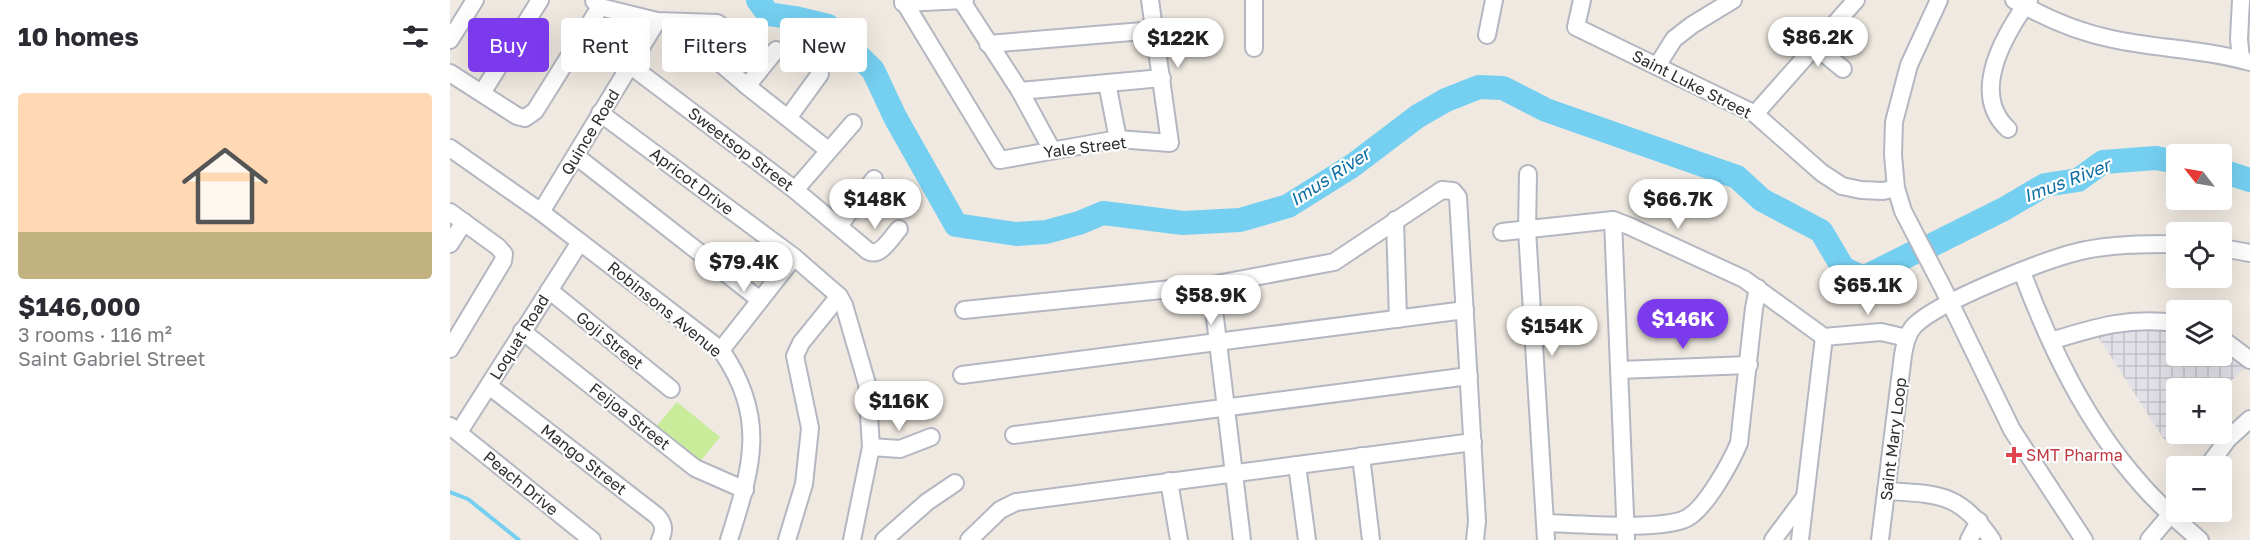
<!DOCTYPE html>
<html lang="en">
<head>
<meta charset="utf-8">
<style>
  body { margin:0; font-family:"Golos Text",sans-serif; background:#f7f7f7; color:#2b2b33; height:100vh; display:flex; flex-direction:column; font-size:22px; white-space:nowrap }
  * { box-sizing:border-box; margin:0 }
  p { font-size:20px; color:#7c7c81 }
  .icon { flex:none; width:33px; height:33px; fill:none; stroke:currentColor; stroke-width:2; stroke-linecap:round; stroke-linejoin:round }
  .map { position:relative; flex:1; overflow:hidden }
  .details { display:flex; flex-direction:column; background:#fff; width:450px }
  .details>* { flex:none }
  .banner { position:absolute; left:18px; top:18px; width:570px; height:54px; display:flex; gap:12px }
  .needle { width:39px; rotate:301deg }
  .buttons { position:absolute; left:1716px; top:144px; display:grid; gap:12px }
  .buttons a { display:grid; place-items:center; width:66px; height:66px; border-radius:6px; background:#fff; box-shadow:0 6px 24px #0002; font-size:30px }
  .price { position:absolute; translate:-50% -51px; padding:0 14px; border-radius:21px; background:#fff; color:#222; font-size:20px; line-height:39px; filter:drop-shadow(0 2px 3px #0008) }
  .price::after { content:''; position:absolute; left:50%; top:36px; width:18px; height:14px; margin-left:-9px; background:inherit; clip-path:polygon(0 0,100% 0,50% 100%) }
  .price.selected { background:#7c3aed; color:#fff }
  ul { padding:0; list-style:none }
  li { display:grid; align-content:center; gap:12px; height:318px; padding:0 18px }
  li span { display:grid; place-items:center; height:186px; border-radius:6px; color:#555 }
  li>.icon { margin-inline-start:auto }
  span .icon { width:108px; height:108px; fill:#fffc; stroke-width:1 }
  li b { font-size:26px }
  h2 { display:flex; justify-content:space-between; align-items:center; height:72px; padding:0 18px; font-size:26px }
  .tag { padding:0 21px; border-radius:6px; background:#fff; box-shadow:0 6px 24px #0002; font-size:21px; line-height:54px }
  .tag.selected { background:#7c3aed; color:#fff }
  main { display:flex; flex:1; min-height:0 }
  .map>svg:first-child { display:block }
  .industrial { fill:url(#industrial-grid) }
  .pitch { fill:#c9ec9a }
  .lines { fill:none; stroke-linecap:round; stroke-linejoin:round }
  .stream { stroke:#75cff0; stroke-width:4 }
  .river { stroke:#75cff0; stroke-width:24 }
  .minor-casing { stroke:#b4b7c1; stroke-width:20 }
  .minor { stroke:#fff; stroke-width:16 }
  .health-dot { fill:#e0444e; stroke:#fff; stroke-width:2 }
  .labels { text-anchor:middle; stroke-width:4.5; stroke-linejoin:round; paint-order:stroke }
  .street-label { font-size:16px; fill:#2e2e2e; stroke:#fff }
  .health-label { font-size:16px; fill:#be3a42; stroke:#fff; text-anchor:start }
  .water-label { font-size:18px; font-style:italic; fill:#0d6fa3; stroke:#fff }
</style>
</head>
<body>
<main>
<section class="details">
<h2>10 homes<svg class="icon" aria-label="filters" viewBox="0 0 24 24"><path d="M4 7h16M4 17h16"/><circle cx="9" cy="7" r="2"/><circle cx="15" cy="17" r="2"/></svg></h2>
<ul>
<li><span style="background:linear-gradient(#ffd9b3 75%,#c2b280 0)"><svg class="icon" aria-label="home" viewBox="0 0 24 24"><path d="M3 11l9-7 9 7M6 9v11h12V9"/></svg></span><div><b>$146,000</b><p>3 rooms · 116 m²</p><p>Saint Gabriel Street</p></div></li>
</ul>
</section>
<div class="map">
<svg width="1800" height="540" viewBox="0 0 1800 540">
  <defs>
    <pattern id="industrial-grid" width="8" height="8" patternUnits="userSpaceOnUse" patternTransform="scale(1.5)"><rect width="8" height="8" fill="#e3e1e8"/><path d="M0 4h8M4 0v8" fill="none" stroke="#c3c1c7"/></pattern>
  </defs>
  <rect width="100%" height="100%" fill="#efe9e1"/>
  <polygon class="industrial" points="1698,329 1726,331 1726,356 1772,356 1772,346 1778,349 1796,367 1772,389 1726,388 1726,431 1715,441 1647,335"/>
  <polygon class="pitch" points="227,402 270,437 249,463 205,428"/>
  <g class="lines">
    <polyline class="stream" points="0,492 18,499 69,540"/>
    <g class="river">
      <polyline points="308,0 318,14 345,18 378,26 423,70 445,117 506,225 566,234 596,232 629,223 653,213 733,223 790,220 838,206 902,166 968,116 996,100 1029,87 1053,88 1096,110 1287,177 1312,200 1371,231 1393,268 1413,278 1463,253"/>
      <polyline points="1772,171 1800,180"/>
      <polyline points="1482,245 1554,209 1595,185 1628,180 1653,162 1706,158 1726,162"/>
    </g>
    <defs>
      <g id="minor">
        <polyline points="453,0 550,160 668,139 720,143 700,0"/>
        <polyline points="511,0 570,91 602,150"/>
        <polyline points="804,0 804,48"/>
        <polyline points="1132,0 1126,27 1305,114 1372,173 1392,186 1411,190 1433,191 1446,188"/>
        <polyline points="1489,0 1459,65 1444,122 1443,155 1446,188 1453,211 1493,288 1562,430 1634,540"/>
        <path d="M1564,0C1595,18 1627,32 1662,39C1708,49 1755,49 1800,62"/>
        <polyline points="144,1 150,7 207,21 267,23 274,28 273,34 258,54"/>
        <polyline points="453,3 515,0"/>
        <polyline points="223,23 297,86 378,150"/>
        <polyline points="1037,35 1044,0"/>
        <polyline points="0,40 25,0"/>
        <polyline points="538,44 705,30"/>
        <polyline points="1365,46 1393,69"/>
        <polyline points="1791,59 1789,39 1791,0"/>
        <path d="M181,66L345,190L418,251C430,258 441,238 449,229"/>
        <polyline points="1207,66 1224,39 1242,25 1283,0"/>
        <polyline points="0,73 67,116 75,118 85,111 150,7"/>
        <polyline points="657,83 668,139"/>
        <polyline points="297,86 326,50"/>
        <polyline points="570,91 712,78"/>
        <polyline points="32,93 90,0"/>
        <polyline points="150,113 344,257 389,296 394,305 417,384 421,447 402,540"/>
        <polyline points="1305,114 1406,0"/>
        <polyline points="338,118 370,74"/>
        <path d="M1558,129C1519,93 1555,34 1579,0"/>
        <path d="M0,148L91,212L271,350C318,418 302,467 279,540"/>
        <polyline points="126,156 310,300"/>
        <polyline points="1078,174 1077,230 1096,540"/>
        <polyline points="345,190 403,123"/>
        <polyline points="0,212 48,247 54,254 53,261 0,349"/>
        <polyline points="91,212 207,21"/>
        <polyline points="945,220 948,319"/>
        <polyline points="1163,220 1176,540"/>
        <polyline points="389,226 424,179"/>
        <polyline points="1052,232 1163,220 1179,226 1294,279 1374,337 1431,332 1457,338"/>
        <polyline points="0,244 14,222"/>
        <polyline points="1772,248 1800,253"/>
        <path d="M1572,272C1600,347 1636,422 1690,483C1708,504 1729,522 1750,540"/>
        <polyline points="761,285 792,540"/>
        <polyline points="99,290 221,389"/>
        <polyline points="514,310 761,285 884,262 992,190 1003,191 1008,197 1027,521 1025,540"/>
        <polyline points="72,331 245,468 295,490"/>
        <polyline points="1772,339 1800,360"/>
        <path d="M1601,341C1646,327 1678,317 1726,323"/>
        <polyline points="271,350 344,257"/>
        <polyline points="1169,370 1299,365"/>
        <polyline points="512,375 1015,310"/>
        <path d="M39,386L207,516C214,524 215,530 210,540"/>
        <polyline points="0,426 142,540"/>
        <polyline points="9,432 130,242"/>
        <polyline points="564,435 1019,376"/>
        <polyline points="421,447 450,449 481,437"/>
        <polyline points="911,456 921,540"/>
        <polyline points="847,465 857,540"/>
        <polyline points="1758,466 1778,439 1800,419"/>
        <polyline points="719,481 729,540"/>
        <path d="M1436,491C1489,494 1510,493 1542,540"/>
        <path d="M1095,523C1126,524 1213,531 1237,518C1256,508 1281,462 1289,443L1304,308L1308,288"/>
        <polyline points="337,540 354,484 360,428 345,356 351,343 389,296"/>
        <polyline points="434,540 477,502 505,483"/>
        <polyline points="519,540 550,510 566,502 1023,442"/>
        <polyline points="1323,540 1355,497"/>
        <polyline points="1350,540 1374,337"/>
        <path d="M1430,540L1453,355C1455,344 1457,334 1464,326C1487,302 1596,259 1631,251C1662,244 1695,244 1726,244"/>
        <polyline points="1519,540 1529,521"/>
        <polyline points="1699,540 1726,508"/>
      </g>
    </defs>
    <use href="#minor" class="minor-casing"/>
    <use href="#minor" class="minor"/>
  </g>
  <path class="health-dot" d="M1561 446h6v6h6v6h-6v6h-6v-6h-6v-6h6z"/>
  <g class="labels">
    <g class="street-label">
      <text transform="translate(1242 84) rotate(27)" y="6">Saint Luke Street</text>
      <text transform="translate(140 132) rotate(-59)" y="6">Quince Road</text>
      <text transform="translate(635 147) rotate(-7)" y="6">Yale Street</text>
      <text transform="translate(291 149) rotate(37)" y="6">Sweetsop Street</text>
      <text transform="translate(242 181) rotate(37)" y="6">Apricot Drive</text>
      <text transform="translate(215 309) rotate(39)" y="6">Robinsons Avenue</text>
      <text transform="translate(69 337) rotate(-58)" y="6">Loquat Road</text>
      <text transform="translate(160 340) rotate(39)" y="6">Goji Street</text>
      <text transform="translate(180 416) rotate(38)" y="6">Feijoa Street</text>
      <text transform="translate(1443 439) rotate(-83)" y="6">Saint Mary Loop</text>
      <text transform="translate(134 459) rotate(38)" y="6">Mango Street</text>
      <text transform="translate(71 483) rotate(39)" y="6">Peach Drive</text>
    </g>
    <g class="health-label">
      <text x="1576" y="461">SMT Pharma</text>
    </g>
    <g class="water-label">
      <text transform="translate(880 177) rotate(-33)" y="6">Imus River</text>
      <text transform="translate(1617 181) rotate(-21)" y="6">Imus River</text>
    </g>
  </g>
</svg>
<div class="buttons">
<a><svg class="needle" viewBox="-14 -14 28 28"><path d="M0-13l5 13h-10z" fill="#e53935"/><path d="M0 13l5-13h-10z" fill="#7c7c81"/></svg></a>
<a><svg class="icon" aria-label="locate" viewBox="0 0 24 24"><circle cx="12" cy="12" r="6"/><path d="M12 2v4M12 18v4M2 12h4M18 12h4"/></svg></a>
<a><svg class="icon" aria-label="layers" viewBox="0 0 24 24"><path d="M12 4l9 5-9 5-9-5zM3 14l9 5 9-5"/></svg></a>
<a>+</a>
<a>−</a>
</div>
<b class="price" style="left:1368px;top:68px">$86.2K</b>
<b class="price" style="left:728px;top:69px">$122K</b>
<b class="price" style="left:425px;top:230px">$148K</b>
<b class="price" style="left:1228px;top:230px">$66.7K</b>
<b class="price" style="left:294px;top:293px">$79.4K</b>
<b class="price" style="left:1418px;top:316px">$65.1K</b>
<b class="price" style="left:761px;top:326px">$58.9K</b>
<b class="price selected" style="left:1233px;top:350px">$146K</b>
<b class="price" style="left:1102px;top:357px">$154K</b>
<b class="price" style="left:449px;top:432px">$116K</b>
<div class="banner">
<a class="tag selected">Buy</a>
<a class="tag">Rent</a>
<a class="tag">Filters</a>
<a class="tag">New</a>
</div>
</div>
</main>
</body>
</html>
